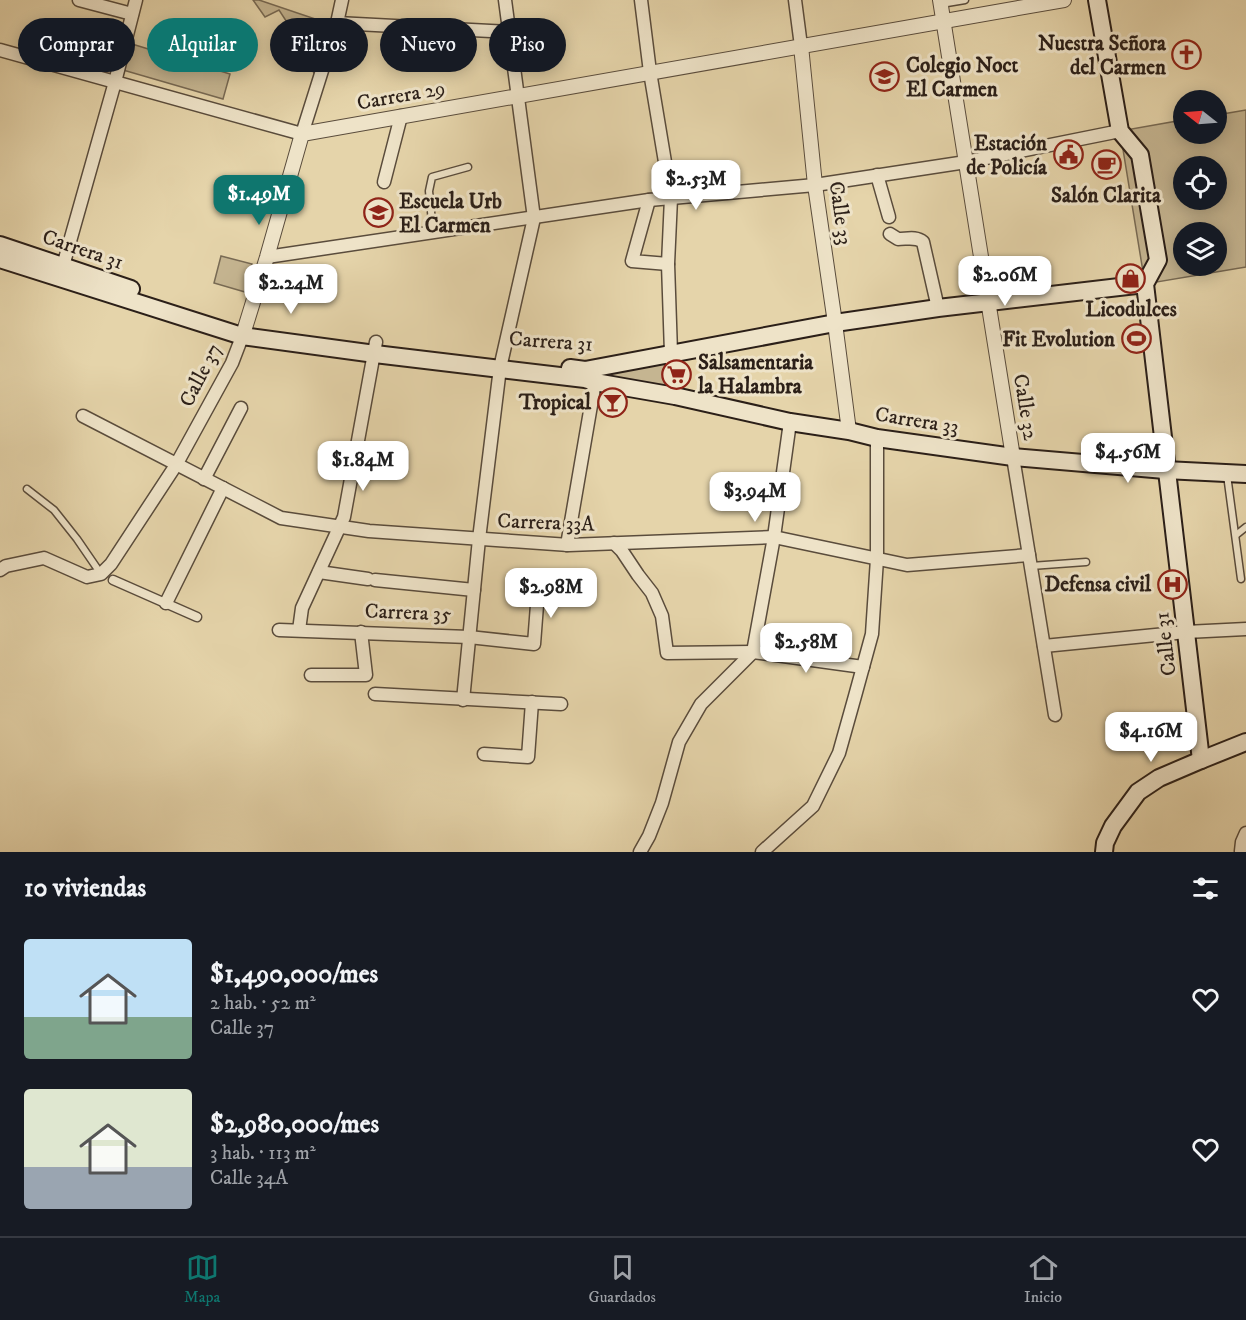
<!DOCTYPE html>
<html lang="es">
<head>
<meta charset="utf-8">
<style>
  body { margin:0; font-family:"IM FELL DW Pica",serif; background:#20242c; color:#f1f3f6; height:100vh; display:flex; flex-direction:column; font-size:22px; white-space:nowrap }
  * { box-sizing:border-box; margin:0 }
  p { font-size:20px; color:#9ea1a6 }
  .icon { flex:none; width:33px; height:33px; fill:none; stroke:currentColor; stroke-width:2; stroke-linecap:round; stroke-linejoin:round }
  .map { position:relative; height:852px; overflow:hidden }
  .side { display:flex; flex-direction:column; background:#171b24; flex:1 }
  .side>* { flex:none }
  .top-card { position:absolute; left:18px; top:18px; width:600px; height:54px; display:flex; gap:12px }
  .needle { width:39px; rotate:287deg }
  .fabs { position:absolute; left:1173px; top:90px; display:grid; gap:12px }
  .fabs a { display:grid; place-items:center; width:54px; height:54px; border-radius:50%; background:#171b24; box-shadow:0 3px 15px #0003; font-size:30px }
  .price { position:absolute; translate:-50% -51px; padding:0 14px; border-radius:12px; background:#fff; color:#222; font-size:20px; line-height:39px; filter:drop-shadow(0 2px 3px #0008) }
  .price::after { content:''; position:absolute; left:50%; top:36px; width:18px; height:14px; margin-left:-9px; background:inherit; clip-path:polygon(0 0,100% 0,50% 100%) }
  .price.active { background:#0f766e; color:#fff }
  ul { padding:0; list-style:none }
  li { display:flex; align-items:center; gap:18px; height:150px; padding:0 24px }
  li span { display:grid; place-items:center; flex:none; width:168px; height:120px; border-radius:6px; color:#555 }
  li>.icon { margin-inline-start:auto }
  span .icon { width:72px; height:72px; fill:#fffc; stroke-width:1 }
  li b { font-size:26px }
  h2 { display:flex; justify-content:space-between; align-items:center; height:72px; padding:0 24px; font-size:26px }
  .tag { padding:0 21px; border-radius:27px; background:#171b24; box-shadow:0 3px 15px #0003; font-size:21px; line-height:54px }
  .tag.active { background:#0f766e; color:#fff }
  .menu { display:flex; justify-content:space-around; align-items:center; height:84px; border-top:2px solid #363941; background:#171b24; font-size:16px; color:#9ea1a6 }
  .menu a { display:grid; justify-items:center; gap:3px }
  .menu .active { color:#0f766e }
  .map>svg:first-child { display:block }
  .green { fill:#c5b591; stroke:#786a54; stroke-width:1.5; fill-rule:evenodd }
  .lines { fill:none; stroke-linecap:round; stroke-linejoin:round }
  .service-casing { stroke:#5a4c3c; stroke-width:9 }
  .pedestrian-casing { stroke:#5a4c3c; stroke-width:11 }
  .minor-casing { stroke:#5a4c3c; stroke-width:15 }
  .tertiary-casing { stroke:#5a4c3c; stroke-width:16 }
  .secondary-casing { stroke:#2b1f18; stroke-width:20 }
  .service { stroke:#eee3c8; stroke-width:6 }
  .pedestrian { stroke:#eee3c8; stroke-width:8 }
  .minor { stroke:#eee3c8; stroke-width:12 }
  .tertiary { stroke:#eee3c8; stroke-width:14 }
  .secondary { stroke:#eee3c8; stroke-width:16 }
  .labels { text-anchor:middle; stroke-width:6; stroke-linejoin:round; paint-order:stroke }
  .poi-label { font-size:21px; font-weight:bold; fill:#2b1f18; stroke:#eee3c8; text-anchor:end }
  .street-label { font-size:21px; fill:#2b1f18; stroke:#eee3c8 }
</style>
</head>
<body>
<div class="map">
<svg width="1246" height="852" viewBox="0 0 1246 852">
  <rect width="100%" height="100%" fill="#e5d4aa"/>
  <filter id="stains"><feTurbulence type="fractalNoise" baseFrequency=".00333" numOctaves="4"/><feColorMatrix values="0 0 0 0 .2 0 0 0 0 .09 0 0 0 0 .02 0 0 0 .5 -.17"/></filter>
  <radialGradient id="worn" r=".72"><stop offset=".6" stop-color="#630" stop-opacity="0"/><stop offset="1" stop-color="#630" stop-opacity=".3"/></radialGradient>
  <g class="green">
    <polygon points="253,0 259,0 330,24 314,73 309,65 313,62 279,10 265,17"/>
    <polygon points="132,44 230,74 223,99 123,70"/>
    <path d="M1246,110V267L1145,284L1120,131L1183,120L1184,134H1216L1217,115ZM1184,166H1216V200H1184ZM1184,232H1216V266H1184Z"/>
    <polygon points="221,256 252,264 245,292 214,283"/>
    <polygon points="664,361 667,388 602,374"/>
  </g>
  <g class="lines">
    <defs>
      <g id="service">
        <polyline points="941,4 965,0"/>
        <polyline points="433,232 429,191 432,177 468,167"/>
        <polyline points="1227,475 1241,579"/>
        <polyline points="27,489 54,510 77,539 101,574"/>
        <polyline points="1236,535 1246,527"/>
        <polyline points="1031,566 1086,562"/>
      </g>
      <polyline id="pedestrian" points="113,580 197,617"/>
      <g id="minor">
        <polyline points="79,0 132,14"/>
        <polyline points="641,0 650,72 671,198 668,264 671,353 675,396"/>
        <polyline points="795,0 801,46"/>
        <polyline points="337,23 510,32"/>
        <polyline points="0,50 302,134 337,23 342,0"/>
        <polyline points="877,175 889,217"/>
        <polyline points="384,182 401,116"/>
        <polyline points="649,200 632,261 668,264"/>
        <path d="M890,234L898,239C907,239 916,236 923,242L938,308"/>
        <polyline points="267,257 649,200 815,185 966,162 1120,131"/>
        <polyline points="63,266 115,82 136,0"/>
        <polyline points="83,416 281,518 369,531 569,545 774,537 907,565 1029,555"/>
        <polyline points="1013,457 1055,715"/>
        <polyline points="204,479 241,408"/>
        <polyline points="614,543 622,551 638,575 652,593 662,616 667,653 753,652 863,667"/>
        <polyline points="567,545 595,382"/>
        <polyline points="0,570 6,566 44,558 87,577 101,574 111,564 176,465 232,363 245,329"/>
        <polyline points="319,572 368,579"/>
        <polyline points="375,580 474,590"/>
        <polyline points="166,603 223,488"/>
        <polyline points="279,630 469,637 534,644 538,592"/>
        <polyline points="299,630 302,608 344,517 376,342"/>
        <polyline points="1044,646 1186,632 1246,629"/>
        <polyline points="753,652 774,537 790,422"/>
        <polyline points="311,675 366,675 361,632"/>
        <polyline points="375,694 561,704"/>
        <polyline points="463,700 479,539 500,368 534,218 505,0"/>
        <polyline points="484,754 528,757 532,702"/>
        <polyline points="1241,851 1242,842 1246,833"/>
        <polyline points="640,852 649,836 662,803 679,742 701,704 753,652"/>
        <polyline points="762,852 813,806 839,753 855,696 872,634 877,559 877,438"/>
      </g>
      <g id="tertiary">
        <polyline points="940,0 1013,457"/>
        <polyline points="801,46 815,185 835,323 849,431"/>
        <polyline points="245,328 267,257 302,134 1064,0"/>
      </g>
      <g id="secondary">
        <polyline points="1097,0 1120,131 1140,155 1158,260 1145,284 1201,760"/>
        <polyline points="0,245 131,289"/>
        <polyline points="0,259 242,336 375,354 585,379 595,382 675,396 790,422 849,431 877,438 1013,457 1165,470 1246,474"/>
        <polyline points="570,368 585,370 835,323 938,308 1145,284"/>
        <polyline points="1104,852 1105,843 1113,826 1138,792 1159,778 1201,760 1246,742"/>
      </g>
    </defs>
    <use href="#service" class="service-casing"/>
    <use href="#pedestrian" class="pedestrian-casing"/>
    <use href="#minor" class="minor-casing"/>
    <use href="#tertiary" class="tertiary-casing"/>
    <use href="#secondary" class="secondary-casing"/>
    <use href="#service" class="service"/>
    <use href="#pedestrian" class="pedestrian"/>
    <use href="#minor" class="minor"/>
    <use href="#tertiary" class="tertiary"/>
    <use href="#secondary" class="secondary"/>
  </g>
  <defs>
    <symbol id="church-ring" viewBox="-11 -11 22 22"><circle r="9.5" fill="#eee3c8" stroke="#8f2418" stroke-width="1.5"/><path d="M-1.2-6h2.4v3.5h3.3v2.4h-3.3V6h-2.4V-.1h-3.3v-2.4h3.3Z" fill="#8f2418"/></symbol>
    <symbol id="school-ring" viewBox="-11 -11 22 22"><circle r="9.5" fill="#eee3c8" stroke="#8f2418" stroke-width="1.5"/><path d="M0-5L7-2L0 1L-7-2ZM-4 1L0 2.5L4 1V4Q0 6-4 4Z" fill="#8f2418"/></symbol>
    <symbol id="civic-ring" viewBox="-11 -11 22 22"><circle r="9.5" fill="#eee3c8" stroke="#8f2418" stroke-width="1.5"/><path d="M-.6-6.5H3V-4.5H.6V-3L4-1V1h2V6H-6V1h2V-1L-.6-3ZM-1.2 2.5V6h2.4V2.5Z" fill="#8f2418"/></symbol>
    <symbol id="cafe-ring" viewBox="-11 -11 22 22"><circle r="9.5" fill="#eee3c8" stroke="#8f2418" stroke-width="1.5"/><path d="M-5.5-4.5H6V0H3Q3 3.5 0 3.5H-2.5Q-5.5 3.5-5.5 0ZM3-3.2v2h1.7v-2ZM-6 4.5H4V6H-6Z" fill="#8f2418"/></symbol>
    <symbol id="shop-ring" viewBox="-11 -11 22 22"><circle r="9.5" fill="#eee3c8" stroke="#8f2418" stroke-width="1.5"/><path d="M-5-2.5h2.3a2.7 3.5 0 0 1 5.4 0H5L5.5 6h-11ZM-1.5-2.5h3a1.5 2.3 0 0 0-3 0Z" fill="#8f2418"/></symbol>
    <symbol id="stadium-ring" viewBox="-11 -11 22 22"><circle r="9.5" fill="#eee3c8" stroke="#8f2418" stroke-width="1.5"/><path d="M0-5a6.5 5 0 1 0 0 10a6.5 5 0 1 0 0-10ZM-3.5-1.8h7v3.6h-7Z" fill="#8f2418"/></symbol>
    <symbol id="supermarket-ring" viewBox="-11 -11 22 22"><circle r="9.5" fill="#eee3c8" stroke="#8f2418" stroke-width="1.5"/><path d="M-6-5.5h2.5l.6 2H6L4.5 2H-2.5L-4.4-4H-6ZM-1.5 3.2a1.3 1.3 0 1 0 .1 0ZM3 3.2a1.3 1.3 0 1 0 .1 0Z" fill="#8f2418"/></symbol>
    <symbol id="bar-ring" viewBox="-11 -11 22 22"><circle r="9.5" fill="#eee3c8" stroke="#8f2418" stroke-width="1.5"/><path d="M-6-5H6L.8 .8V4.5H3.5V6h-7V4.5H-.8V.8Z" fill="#8f2418"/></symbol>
    <symbol id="hospital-ring" viewBox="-11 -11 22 22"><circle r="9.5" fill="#eee3c8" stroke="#8f2418" stroke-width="1.5"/><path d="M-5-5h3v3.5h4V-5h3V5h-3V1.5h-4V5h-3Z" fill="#8f2418"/></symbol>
  </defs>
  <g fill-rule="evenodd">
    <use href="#church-ring" x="1170" y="38" width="33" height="33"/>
    <use href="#school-ring" x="868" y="60" width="33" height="33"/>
    <use href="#civic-ring" x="1052" y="138" width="33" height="33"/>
    <use href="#cafe-ring" x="1090" y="148" width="33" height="33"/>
    <use href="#school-ring" x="362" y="196" width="33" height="33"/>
    <use href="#shop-ring" x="1114" y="262" width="33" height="33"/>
    <use href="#stadium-ring" x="1120" y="322" width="33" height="33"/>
    <use href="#supermarket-ring" x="660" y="358" width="33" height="33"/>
    <use href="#bar-ring" x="596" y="386" width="33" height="33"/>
    <use href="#hospital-ring" x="1156" y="568" width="33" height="33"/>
  </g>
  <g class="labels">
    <g class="poi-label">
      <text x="1166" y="50">Nuestra Señora<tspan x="1166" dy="24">del Carmen</tspan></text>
      <text x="906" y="72" text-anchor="start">Colegio Noct<tspan x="906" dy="24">El Carmen</tspan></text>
      <text x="1047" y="150">Estación<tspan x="1047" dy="24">de Policía</tspan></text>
      <text x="1106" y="202" text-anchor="middle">Salón Clarita</text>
      <text x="399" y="208" text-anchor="start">Escuela Urb<tspan x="399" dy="24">El Carmen</tspan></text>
      <text x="1131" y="316" text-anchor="middle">Licodulces</text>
      <text x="1115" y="346">Fit Evolution</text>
      <text x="698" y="369" text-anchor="start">Salsamentaria<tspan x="698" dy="24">la Halambra</tspan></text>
      <text x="591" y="409">Tropical</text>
      <text x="1151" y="591">Defensa civil</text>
    </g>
    <g class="street-label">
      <text transform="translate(401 95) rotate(-10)" y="7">Carrera 29</text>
      <text transform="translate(841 213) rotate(82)" y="7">Calle 33</text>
      <text transform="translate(83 249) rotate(19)" y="7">Carrera 31</text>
      <text transform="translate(551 341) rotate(4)" y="7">Carrera 31</text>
      <text transform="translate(200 375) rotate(-63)" y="7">Calle 37</text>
      <text transform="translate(1026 407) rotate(81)" y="7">Calle 32</text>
      <text transform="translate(917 420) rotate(9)" y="7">Carrera 33</text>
      <text transform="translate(546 522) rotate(2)" y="7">Carrera 33A</text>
      <text transform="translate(408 612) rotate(2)" y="7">Carrera 35</text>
      <text transform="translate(1165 644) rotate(-97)" y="7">Calle 31</text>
    </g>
  </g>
  <rect width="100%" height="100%" filter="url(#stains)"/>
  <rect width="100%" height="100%" fill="url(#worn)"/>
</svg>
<div class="fabs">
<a><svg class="needle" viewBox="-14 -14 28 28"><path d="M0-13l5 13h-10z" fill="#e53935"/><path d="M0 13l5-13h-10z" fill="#9ea1a6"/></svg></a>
<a><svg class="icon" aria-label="locate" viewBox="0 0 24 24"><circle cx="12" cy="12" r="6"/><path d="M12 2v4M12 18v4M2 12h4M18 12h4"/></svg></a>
<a><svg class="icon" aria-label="layers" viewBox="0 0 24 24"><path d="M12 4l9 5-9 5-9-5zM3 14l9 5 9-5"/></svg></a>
</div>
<b class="price" style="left:696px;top:211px">$2.53M</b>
<b class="price active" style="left:259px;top:226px">$1.49M</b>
<b class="price" style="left:1005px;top:307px">$2.06M</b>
<b class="price" style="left:291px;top:315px">$2.24M</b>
<b class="price" style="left:1128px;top:484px">$4.56M</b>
<b class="price" style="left:363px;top:492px">$1.84M</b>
<b class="price" style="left:755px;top:523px">$3.94M</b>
<b class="price" style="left:551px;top:619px">$2.98M</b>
<b class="price" style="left:806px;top:674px">$2.58M</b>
<b class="price" style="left:1151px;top:763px">$4.16M</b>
<div class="top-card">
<a class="tag">Comprar</a>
<a class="tag active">Alquilar</a>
<a class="tag">Filtros</a>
<a class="tag">Nuevo</a>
<a class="tag">Piso</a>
</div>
</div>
<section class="side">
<h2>10 viviendas<svg class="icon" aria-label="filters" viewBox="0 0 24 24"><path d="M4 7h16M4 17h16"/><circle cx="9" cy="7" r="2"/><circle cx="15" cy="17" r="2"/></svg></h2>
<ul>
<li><span style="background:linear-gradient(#bfe0f5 65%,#7fa58c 0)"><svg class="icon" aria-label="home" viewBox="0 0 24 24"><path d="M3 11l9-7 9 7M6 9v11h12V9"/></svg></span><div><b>$1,490,000/mes</b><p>2 hab. · 52 m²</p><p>Calle 37</p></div><svg class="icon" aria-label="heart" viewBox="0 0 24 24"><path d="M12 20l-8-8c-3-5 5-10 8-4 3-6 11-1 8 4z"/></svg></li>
<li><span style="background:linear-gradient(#dfe7d0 65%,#9aa5b1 0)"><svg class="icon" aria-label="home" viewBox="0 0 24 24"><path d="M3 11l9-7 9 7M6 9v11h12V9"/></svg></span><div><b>$2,980,000/mes</b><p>3 hab. · 113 m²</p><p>Calle 34A</p></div><svg class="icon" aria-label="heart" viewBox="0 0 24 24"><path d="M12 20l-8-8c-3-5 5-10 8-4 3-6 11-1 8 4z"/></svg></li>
</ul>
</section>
<nav class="menu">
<a class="active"><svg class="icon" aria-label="map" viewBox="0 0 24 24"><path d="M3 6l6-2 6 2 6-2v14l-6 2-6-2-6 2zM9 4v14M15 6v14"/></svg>Mapa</a>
<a><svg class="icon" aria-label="saved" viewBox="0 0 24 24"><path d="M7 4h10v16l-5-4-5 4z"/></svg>Guardados</a>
<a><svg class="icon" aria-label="home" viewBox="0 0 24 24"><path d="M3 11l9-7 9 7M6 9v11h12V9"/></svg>Inicio</a>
</nav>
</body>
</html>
